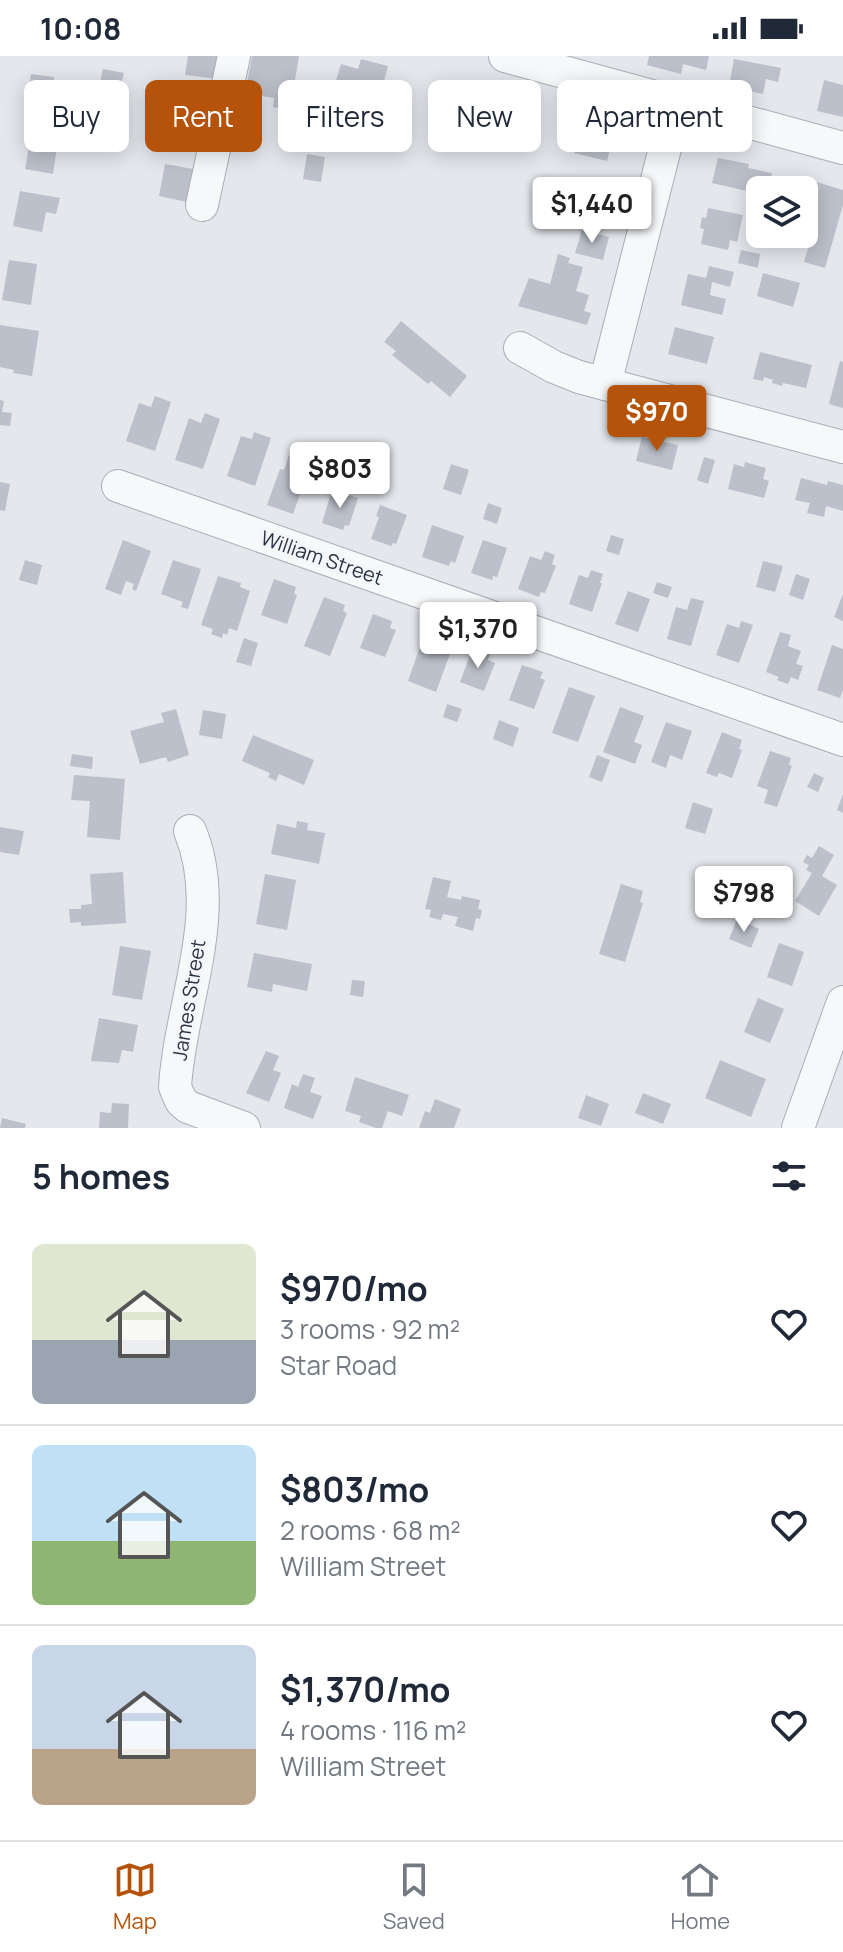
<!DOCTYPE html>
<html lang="en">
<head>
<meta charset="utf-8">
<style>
  body { margin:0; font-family:Manrope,sans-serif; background:#f6f6f7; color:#1f2937; height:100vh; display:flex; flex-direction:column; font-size:30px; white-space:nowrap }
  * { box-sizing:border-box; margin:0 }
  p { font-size:26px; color:#747a83 }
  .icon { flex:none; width:44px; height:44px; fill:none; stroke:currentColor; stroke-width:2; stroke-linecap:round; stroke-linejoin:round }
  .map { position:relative; height:1072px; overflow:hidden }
  .drawer { display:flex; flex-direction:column; background:#fff; flex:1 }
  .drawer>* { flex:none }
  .hud { position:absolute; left:24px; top:24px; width:796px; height:72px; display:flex; gap:16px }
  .controls { position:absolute; left:746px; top:120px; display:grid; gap:16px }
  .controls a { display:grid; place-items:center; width:72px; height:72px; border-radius:12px; background:#fff; box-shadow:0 4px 20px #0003; font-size:40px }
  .price { position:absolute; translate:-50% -68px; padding:0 18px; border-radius:8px; background:#fff; color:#222; font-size:26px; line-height:52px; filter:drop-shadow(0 2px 4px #0008) }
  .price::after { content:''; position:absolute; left:50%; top:48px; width:24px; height:18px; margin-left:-12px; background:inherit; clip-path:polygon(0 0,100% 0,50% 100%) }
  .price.selected { background:#b45309; color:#fff }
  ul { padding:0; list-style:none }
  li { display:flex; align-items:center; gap:24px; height:200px; padding:0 32px }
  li+li { border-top:2px solid #e0e1e3 }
  li span { display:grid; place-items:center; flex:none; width:224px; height:160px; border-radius:12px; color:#555 }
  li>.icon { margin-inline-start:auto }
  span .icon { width:96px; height:96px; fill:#fffc; stroke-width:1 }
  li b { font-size:34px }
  h2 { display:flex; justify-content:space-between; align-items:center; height:96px; padding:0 32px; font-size:34px }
  .pill { padding:0 28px; border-radius:12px; background:#fff; box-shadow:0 4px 20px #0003; font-size:28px; line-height:72px }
  .pill.selected { background:#b45309; color:#fff }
  .status { display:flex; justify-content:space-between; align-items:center; height:56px; padding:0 40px; background:#fff; direction:ltr }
  .status svg { height:22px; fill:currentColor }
  .tabs { display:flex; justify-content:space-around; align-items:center; height:112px; border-top:2px solid #e0e1e3; background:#fff; font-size:22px; color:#747a83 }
  .tabs a { display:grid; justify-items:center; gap:4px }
  .tabs .selected { color:#b45309 }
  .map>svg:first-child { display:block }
  .building { fill:#bbc0ca }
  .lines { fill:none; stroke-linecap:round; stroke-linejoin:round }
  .minor-casing { stroke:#a9aeb7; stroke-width:34 }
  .minor { stroke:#f7f8fa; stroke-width:32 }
  .labels { text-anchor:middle; stroke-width:6; stroke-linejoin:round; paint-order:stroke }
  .street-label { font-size:20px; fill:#2b3445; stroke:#f4f6f9 }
</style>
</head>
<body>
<div class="status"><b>10:08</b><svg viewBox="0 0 49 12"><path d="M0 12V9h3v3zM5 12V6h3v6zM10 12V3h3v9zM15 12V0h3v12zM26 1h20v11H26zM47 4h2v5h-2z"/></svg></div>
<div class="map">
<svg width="843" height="1072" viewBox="0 0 843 1072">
  <rect width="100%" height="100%" fill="#e4e7ec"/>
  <g class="building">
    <polygon points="188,0 231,0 219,23 185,19"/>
    <polygon points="252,0 299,0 290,54 273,51 274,42 250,38 252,28 247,27"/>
    <polygon points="649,0 709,0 706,14 683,8 681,18 647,9"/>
    <polygon points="361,3 388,10 380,40 335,28 341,8 358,13"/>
    <polygon points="734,3 781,12 778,26 766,23 763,38 729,31"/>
    <polygon points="103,13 124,17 118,41 98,36"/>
    <polygon points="31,18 54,21 52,35 62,36 61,48 52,47 50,58 26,54"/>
    <polygon points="824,24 843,29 843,61 817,55"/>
    <polygon points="438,34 457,40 458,34 497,45 490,72 432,56"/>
    <polygon points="285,58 298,62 292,81 279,77"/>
    <polygon points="562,66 614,76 607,105 574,97 576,91 557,86"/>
    <polygon points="32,73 59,77 53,118 25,113"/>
    <polygon points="307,98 325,101 321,126 303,123"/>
    <polygon points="718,102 749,108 748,112 772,117 769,132 765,131 764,134 760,134 760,138 712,127"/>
    <polygon points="165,108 193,113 187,146 159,140"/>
    <polygon points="810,124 843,134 843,149 825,212 804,206 818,157 804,153 804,132 808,133"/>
    <polygon points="20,135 60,142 56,158 46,156 42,176 13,170"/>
    <polygon points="708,152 743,159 737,186 730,184 728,194 701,188 704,173 700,172 702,161 706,162"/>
    <polygon points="582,174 609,181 603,204 575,197"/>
    <polygon points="741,194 760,198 758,212 738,207"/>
    <polygon points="558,198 570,202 568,207 583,211 576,235 589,239 584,255 591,257 587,269 518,250 529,222 550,228"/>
    <polygon points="9,204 37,208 31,249 2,244"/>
    <polygon points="709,210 734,216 730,231 712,226 710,239 726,243 722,259 681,249 688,218 706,222"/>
    <polygon points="763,217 800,227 793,251 757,240"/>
    <polygon points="401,265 467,320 450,341 431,325 428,328 392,299 396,295 384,286"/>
    <polygon points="0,269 39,275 32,320 13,317 14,314 0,311"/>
    <polygon points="675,271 714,281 707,308 668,298"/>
    <polygon points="760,296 812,309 806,332 783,327 782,330 772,327 773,324 764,321 763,325 753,323"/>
    <polygon points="840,305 843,306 843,352 829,348"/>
    <polygon points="155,340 171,346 155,395 126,385 139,347 151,351"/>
    <polygon points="0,344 4,345 2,356 12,357 10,370 0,369"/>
    <polygon points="205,357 220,363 203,413 175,404 189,362 201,367"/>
    <polygon points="254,376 271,382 255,430 227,420 241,380 252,383"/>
    <polygon points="642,381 678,389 672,414 636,405"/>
    <polygon points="289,399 311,407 293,458 267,449 280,413 284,414"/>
    <polygon points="704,401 715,404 708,428 697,424"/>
    <polygon points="745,406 766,412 763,423 769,425 764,442 728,433 734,408 744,411"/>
    <polygon points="451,408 469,414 461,439 443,433"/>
    <polygon points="801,422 827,429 828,425 843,429 843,455 826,450 824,461 807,457 810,447 795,444"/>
    <polygon points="0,426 10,428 5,455 0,454"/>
    <polygon points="332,434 358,442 349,470 345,469 343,474 322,467"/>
    <polygon points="488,447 502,452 497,468 483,463"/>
    <polygon points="380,449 407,459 396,488 393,487 391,490 371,483 379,461 376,460"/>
    <polygon points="432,469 464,480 455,507 451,505 449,510 422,501"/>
    <polygon points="611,479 624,483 619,499 606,495"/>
    <polygon points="123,484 151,495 136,535 132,533 134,528 126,525 121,539 105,533"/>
    <polygon points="483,484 507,492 497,521 493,520 492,524 471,517"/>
    <polygon points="545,495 555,499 552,508 556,510 545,537 541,536 539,541 518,533 530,500 541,504"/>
    <polygon points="25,504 42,509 37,529 19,524"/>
    <polygon points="173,504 201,513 188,553 181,551 183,546 161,538"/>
    <polygon points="763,505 783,510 775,536 756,531"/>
    <polygon points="591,514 603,518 600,527 602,527 592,556 569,548 579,519 588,522"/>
    <polygon points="796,518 810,523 803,544 789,539"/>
    <polygon points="218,520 241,527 240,531 250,535 237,575 229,572 227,579 223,577 222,582 211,578 213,573 201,569"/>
    <polygon points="274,523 296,531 294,538 297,539 287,568 261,559"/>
    <polygon points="657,526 672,531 668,542 653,537"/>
    <polygon points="628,535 650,543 638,576 615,568"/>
    <polygon points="843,538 843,565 834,561"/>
    <polygon points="324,541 345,549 343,555 347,557 330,600 304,590"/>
    <polygon points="691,542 704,545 691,590 667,583 676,551 687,554"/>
    <polygon points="373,558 392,565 390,572 396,574 385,601 360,592"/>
    <polygon points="741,565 753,569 739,607 716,599 727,568 739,572"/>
    <polygon points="780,576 791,579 788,590 801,595 796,608 803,610 798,624 791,621 788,628 777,624 779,621 766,616"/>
    <polygon points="244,582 258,587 251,610 236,606"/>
    <polygon points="421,588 450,598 436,636 408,625"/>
    <polygon points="832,589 843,593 843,634 840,642 817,634"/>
    <polygon points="473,591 490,598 488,604 495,607 484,635 460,626"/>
    <polygon points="522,609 543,616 540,622 545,624 534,653 509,644"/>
    <polygon points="569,631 595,640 578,686 552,677"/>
    <polygon points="447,648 462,653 457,666 443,661"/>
    <polygon points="620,651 644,660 634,686 642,689 635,708 603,696"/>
    <polygon points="176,653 189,699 168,706 166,701 140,708 130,675 164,666 161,657"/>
    <polygon points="203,654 226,658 222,683 199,679"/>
    <polygon points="499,664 519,672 513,691 493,683"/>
    <polygon points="666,666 692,675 682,704 670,699 666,712 651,706"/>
    <polygon points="722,676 742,684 739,693 742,694 732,722 719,717 717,721 706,717"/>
    <polygon points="253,679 314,704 304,729 279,718 276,725 268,721 270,717 242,705"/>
    <polygon points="770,695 791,702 789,709 792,710 777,751 764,747 768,734 757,730"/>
    <polygon points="72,698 93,701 92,713 70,710"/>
    <polygon points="597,699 610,704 602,726 589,721"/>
    <polygon points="814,717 824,722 818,736 807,731"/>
    <polygon points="74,719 125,723 120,784 87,781 90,745 71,744"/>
    <polygon points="843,738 843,757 837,754"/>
    <polygon points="693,746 713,753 705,778 685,772"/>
    <polygon points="297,765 308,767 307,774 325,777 319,808 271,798 277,768 296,772"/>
    <polygon points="0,771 24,775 19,799 0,796"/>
    <polygon points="819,790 834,799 822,820 837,829 819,860 795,845 812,817 806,814 809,809 803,806 807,799 812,802"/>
    <polygon points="123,816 126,867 81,870 81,866 70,867 69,853 81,853 81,849 92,848 90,818"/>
    <polygon points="265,818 296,824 287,874 256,868"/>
    <polygon points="433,821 451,825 447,841 461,844 462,840 480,844 478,853 482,854 480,863 476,862 473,875 455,870 458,861 443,858 441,864 429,861 431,854 425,853"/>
    <polygon points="621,828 643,835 640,846 643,847 625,906 599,898"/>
    <polygon points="737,863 759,873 751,892 729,883"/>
    <polygon points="779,887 804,896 792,930 767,921"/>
    <polygon points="120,890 151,895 142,944 112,939"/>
    <polygon points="254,897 312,908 307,935 273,928 272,936 247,931"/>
    <polygon points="352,924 365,925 363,941 350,939"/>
    <polygon points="758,942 784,953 770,987 744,976"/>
    <polygon points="99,962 138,969 133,996 122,994 119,1007 91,1005"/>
    <polygon points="266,995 279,1000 273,1014 281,1017 269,1046 246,1037"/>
    <polygon points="720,1004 766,1023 751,1061 705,1042"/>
    <polygon points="303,1018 315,1022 310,1036 322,1040 313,1063 284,1052 292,1028 298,1031"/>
    <polygon points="355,1021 409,1039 402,1060 388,1055 382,1072 376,1072 359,1066 361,1060 345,1055"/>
    <polygon points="643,1037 671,1048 663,1068 635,1057"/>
    <polygon points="586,1039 609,1048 601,1070 578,1062"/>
    <polygon points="435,1043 461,1053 454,1072 419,1072 425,1055 430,1057"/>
    <polygon points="112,1047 129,1048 128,1072 99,1072 100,1056 111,1057"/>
    <polygon points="2,1062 26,1068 25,1072 0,1072"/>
  </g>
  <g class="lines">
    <defs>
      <g id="minor">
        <polyline points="505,0 843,92"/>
        <polyline points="202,149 234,0"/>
        <polyline points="520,292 554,311 579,321 843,391"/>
        <polyline points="605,328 676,49"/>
        <polyline points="118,430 843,684"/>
        <path d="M190,775C224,857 180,947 175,1031L181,1045L188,1051L244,1072"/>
        <polyline points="798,1072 843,946"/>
      </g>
    </defs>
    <use href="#minor" class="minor-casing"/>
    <use href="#minor" class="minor"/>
  </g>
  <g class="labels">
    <g class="street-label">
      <text transform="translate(322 502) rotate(19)" y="7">William Street</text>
      <text transform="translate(189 944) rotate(-81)" y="7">James Street</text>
    </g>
  </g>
</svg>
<div class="controls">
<a><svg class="icon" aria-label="layers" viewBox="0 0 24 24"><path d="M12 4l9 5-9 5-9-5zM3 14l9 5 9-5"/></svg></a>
</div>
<b class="price" style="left:592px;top:189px">$1,440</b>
<b class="price selected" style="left:657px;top:397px">$970</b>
<b class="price" style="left:340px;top:454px">$803</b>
<b class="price" style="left:478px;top:614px">$1,370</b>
<b class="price" style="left:744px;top:878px">$798</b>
<div class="hud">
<a class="pill">Buy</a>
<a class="pill selected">Rent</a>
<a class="pill">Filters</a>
<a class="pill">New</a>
<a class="pill">Apartment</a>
</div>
</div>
<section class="drawer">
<h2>5 homes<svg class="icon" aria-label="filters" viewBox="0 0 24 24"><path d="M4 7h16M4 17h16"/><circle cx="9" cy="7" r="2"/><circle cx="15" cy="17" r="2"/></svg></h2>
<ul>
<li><span style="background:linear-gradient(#dfe7d0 60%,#9aa5b1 0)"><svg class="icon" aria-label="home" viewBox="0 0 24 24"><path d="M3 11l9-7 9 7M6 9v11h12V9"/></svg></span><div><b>$970/mo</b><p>3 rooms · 92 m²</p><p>Star Road</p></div><svg class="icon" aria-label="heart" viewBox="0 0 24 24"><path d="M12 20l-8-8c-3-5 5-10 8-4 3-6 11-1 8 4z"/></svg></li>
<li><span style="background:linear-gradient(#bfe0f5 60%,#8fb573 0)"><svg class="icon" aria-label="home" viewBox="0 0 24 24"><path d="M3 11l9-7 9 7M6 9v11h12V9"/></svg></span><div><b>$803/mo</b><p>2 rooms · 68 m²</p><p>William Street</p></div><svg class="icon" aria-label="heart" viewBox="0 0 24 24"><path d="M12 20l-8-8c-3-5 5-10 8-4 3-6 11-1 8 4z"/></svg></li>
<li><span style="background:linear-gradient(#c9d6e8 65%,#b9a48a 0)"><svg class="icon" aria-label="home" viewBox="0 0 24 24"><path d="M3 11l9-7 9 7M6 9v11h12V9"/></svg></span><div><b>$1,370/mo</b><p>4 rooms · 116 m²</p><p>William Street</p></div><svg class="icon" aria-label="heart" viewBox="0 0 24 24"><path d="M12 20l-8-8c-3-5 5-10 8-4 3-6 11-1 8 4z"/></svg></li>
</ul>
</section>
<nav class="tabs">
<a class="selected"><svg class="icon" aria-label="map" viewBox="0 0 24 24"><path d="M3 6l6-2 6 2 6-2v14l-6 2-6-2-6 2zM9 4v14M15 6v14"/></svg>Map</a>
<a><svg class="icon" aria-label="saved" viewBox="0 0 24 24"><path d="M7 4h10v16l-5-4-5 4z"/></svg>Saved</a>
<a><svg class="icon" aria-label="home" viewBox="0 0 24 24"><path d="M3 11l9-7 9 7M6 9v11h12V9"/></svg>Home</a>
</nav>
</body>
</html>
